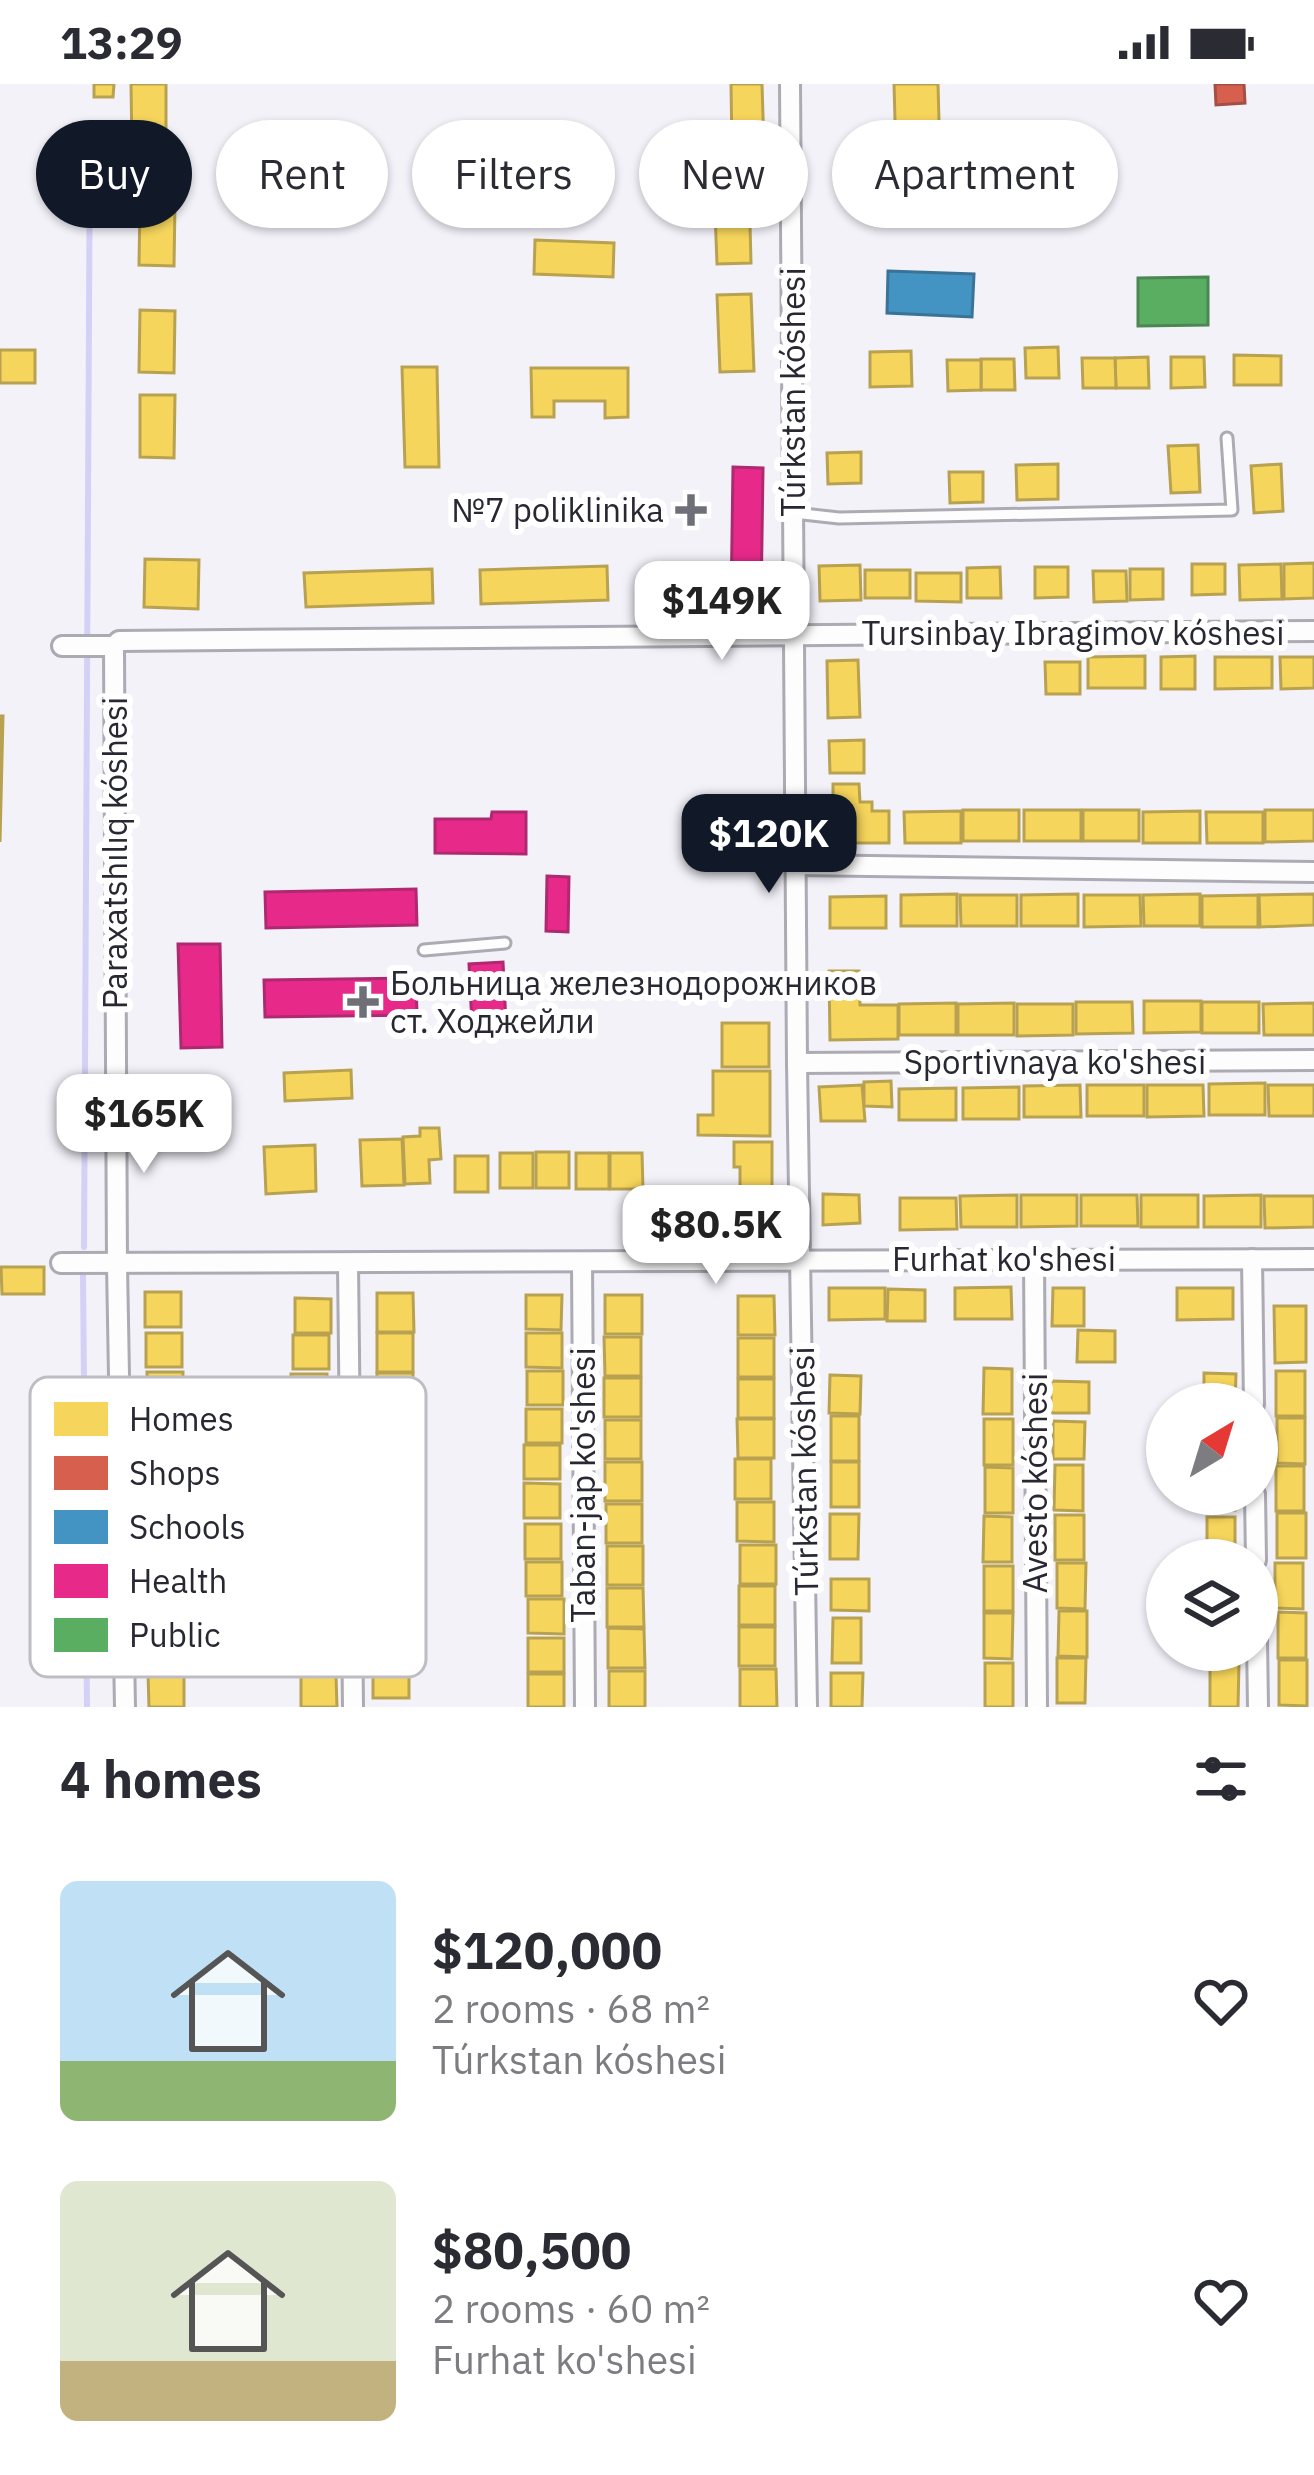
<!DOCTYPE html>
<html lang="en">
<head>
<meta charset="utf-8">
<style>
  body { margin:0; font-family:"IBM Plex Sans",sans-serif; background:#f2f2f3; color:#2b2b33; height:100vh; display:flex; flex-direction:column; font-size:45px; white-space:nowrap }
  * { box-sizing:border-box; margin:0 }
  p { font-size:39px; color:#7c7c81 }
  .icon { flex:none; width:66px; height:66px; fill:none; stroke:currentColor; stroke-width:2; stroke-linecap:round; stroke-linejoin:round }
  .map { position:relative; height:1623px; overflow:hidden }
  .side { display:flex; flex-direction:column; background:#fff; flex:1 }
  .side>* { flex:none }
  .banner { position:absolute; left:36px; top:36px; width:1242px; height:108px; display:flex; gap:24px }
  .needle { width:78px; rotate:38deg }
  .buttons { position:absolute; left:1146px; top:1299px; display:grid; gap:24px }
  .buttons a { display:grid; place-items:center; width:132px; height:132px; border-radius:50%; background:#fff; box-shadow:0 3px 9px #0004; font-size:60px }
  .price { position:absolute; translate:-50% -102px; padding:0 27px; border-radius:24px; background:#fff; color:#222; font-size:39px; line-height:78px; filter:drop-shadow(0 3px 6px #0008) }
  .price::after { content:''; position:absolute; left:50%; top:72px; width:36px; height:27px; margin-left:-18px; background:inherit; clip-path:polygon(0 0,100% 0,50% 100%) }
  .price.on { background:#111827; color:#fff }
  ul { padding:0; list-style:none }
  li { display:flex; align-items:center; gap:36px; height:300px; padding:0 60px }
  li span { display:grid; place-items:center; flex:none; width:336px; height:240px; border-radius:18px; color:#555 }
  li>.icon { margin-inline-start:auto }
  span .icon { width:144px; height:144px; fill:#fffc; stroke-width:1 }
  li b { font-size:51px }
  h2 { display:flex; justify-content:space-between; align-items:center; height:144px; padding:0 60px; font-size:51px }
  .tag { padding:0 42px; border-radius:54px; background:#fff; box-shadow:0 3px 9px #0004; font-size:42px; line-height:108px }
  .tag.on { background:#111827; color:#fff }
  .status { display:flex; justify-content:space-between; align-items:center; height:84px; padding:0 60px; background:#fff; direction:ltr }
  .status svg { height:33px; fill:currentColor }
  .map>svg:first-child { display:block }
  .homes { fill:#f6d55c; stroke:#b8a150; stroke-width:3 }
  .shops { fill:#d6604d; stroke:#a24f45; stroke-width:3 }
  .schools { fill:#4393c3; stroke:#3b7398; stroke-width:3 }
  .health { fill:#e7298a; stroke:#ae2970; stroke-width:3 }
  .public { fill:#5aae61; stroke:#4b8653; stroke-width:3 }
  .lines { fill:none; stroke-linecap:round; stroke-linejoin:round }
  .stream { stroke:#d4d1f6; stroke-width:6 }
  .lane-casing { stroke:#acabb3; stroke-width:15 }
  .street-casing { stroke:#acabb3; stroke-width:24 }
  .lane { stroke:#fdfdfe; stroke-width:9 }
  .street { stroke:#fdfdfe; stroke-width:18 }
  .poi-dot { fill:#6f6f78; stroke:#fff; stroke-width:4.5 }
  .labels { text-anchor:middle; stroke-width:12; stroke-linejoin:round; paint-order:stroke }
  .street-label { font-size:33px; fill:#282833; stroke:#fff }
  .poi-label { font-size:33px; fill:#282833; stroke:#fff; text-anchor:end }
  .key { fill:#fff; stroke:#bebec2; stroke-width:3 }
  .key-label { font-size:33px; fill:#282833 }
</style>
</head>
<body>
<div class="status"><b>13:29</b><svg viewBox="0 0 49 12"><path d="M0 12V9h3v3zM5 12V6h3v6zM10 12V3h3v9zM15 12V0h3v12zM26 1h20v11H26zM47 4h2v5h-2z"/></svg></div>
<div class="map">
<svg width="1314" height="1623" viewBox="0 0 1314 1623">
  <rect width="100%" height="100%" fill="#f3f2f9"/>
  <g class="homes">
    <polygon points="94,0 114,0 113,13 94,13"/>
    <polygon points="131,0 166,0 166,65 132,65"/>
    <polygon points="731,0 762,0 764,64 732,65"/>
    <polygon points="894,0 938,0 940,73 896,74"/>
    <polygon points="749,101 751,179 717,180 714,102"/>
    <polygon points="140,119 175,119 174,182 139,181"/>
    <polygon points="535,156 614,159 613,193 534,190"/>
    <polygon points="751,210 754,287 720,288 717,211"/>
    <polygon points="140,226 175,227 174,289 139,288"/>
    <polygon points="1058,263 1059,294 1026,294 1025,264"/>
    <rect x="0" y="266" width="35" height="33"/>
    <polygon points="911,267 912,302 870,303 870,268"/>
    <polygon points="1234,271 1281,272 1281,301 1234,301"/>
    <polygon points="1148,273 1149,304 1116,304 1115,274"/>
    <polygon points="1171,273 1204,273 1205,303 1171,304"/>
    <polygon points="1082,274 1115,274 1116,304 1083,304"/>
    <polygon points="981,275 1014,275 1015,306 981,306"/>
    <polygon points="947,276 981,276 981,306 948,307"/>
    <polygon points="402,283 437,283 439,383 405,383"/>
    <polygon points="531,284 628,284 628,333 605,334 605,317 554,317 554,333 532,333"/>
    <polygon points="140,311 175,311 174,374 140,373"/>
    <polygon points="1198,361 1200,408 1171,409 1168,362"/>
    <polygon points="861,368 861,399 828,400 827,369"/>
    <polygon points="1058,380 1058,415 1017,416 1016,381"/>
    <polygon points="1281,380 1283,427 1254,429 1251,382"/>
    <polygon points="949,388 983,388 983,418 950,419"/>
    <polygon points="145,475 199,476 198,525 144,523"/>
    <polygon points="1314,479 1314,514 1284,515 1284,480"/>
    <polygon points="1192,480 1225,480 1225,510 1192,511"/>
    <polygon points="1281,480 1282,515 1240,516 1239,481"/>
    <polygon points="860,481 861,516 820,517 819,482"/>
    <polygon points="607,482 608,516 481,520 480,486"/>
    <polygon points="1000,483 1001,514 967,514 967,484"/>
    <polygon points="1035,483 1068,483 1068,513 1035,514"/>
    <polygon points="432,485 433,519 306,523 304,489"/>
    <polygon points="1130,485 1163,485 1163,515 1130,516"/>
    <rect x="865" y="486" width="45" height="28"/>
    <polygon points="1093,487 1126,487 1127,517 1094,518"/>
    <polygon points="916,489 961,489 961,518 916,517"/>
    <polygon points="1145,572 1145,604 1088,604 1088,573"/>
    <polygon points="1195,572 1195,605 1161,605 1161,573"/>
    <polygon points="1215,573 1272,573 1272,604 1215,605"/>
    <polygon points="1280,573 1314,573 1314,604 1281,605"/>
    <polygon points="858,576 860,633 828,634 827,577"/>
    <polygon points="1045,578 1080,578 1080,610 1046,610"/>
    <polygon points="0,632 3,632 0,758"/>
    <polygon points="864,656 864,689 830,689 829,657"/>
    <polygon points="833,700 859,700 860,718 872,718 872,727 889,727 889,759 833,759"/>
    <rect x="963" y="726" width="56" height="31"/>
    <rect x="1024" y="726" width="57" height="31"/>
    <rect x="1083" y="726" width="56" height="31"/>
    <polygon points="1265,726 1314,726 1314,757 1265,758"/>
    <polygon points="961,727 961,759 905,759 904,728"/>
    <polygon points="1200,727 1200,759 1143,759 1143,728"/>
    <polygon points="1206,728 1263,728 1263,759 1207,759"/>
    <polygon points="957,810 957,842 901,842 901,811"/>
    <polygon points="1078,810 1078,842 1021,842 1021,811"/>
    <polygon points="1200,810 1200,842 1144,842 1143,811"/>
    <polygon points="1314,810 1314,841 1260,843 1259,811"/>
    <polygon points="960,811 1017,811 1017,842 961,842"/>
    <polygon points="1084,811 1140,811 1141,842 1084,843"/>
    <polygon points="1258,811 1258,843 1202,843 1202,812"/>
    <polygon points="886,812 886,844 830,844 830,813"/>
    <polygon points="829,887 859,887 860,921 898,921 898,955 830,956"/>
    <polygon points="1144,917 1201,917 1201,948 1144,949"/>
    <polygon points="1076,918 1132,918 1133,949 1076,950"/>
    <rect x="1202" y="918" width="57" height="31"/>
    <polygon points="956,919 956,951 899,951 899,920"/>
    <polygon points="1014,919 1014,951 958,951 958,920"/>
    <polygon points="1314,919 1314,951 1264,951 1263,920"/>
    <polygon points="1017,920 1073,920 1073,951 1017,952"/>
    <rect x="722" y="939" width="47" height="44"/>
    <polygon points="351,986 352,1014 285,1017 284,989"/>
    <polygon points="713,987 770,987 770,1052 698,1051 698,1031 713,1031"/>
    <polygon points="891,997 892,1023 864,1022 864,998"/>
    <polygon points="1265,999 1265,1031 1209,1031 1209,1000"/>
    <polygon points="862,1001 865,1037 821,1037 819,1003"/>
    <polygon points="1080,1001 1081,1033 1024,1033 1024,1002"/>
    <rect x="1087" y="1001" width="57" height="31"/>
    <polygon points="1147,1001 1203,1001 1204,1032 1147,1033"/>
    <polygon points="1268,1001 1314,1001 1314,1032 1269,1032"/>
    <polygon points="1019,1003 1019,1035 963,1035 963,1004"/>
    <polygon points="956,1004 956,1036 899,1036 899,1005"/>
    <polygon points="420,1044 439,1044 441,1075 429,1076 430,1099 405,1100 403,1053 420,1052"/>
    <polygon points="402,1055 404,1101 362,1102 360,1056"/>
    <polygon points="734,1058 772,1058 772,1144 707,1144 707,1103 727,1103 727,1121 740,1121 740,1083 734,1083"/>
    <polygon points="315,1061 316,1107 266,1110 264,1063"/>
    <rect x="536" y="1068" width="33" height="36"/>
    <rect x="500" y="1069" width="33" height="35"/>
    <rect x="576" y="1069" width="33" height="36"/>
    <polygon points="610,1069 642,1069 643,1105 610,1105"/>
    <rect x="455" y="1072" width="33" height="36"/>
    <polygon points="823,1110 859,1111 860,1139 823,1141"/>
    <polygon points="1017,1111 1017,1143 961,1143 960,1112"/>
    <polygon points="1021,1111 1077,1111 1077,1142 1021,1143"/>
    <polygon points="1081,1111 1137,1111 1138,1142 1081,1142"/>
    <rect x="1141" y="1111" width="57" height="32"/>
    <polygon points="1261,1111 1261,1143 1204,1143 1204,1112"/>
    <polygon points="1264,1112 1314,1112 1314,1143 1265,1144"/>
    <polygon points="900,1114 956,1114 957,1145 900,1146"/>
    <polygon points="1,1183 44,1183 44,1210 2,1210"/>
    <polygon points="1011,1203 1012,1235 955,1235 955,1204"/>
    <polygon points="829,1204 885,1204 885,1235 829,1236"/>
    <polygon points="1053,1204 1084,1204 1084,1242 1052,1242"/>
    <polygon points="1177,1204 1233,1204 1233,1235 1177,1236"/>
    <polygon points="888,1205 925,1206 925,1237 887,1237"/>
    <rect x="145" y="1208" width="36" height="35"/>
    <polygon points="377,1209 413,1209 414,1248 377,1248"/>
    <polygon points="526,1211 562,1211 561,1246 526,1245"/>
    <rect x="605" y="1211" width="37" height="39"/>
    <polygon points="738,1212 774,1212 775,1251 738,1251"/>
    <polygon points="295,1214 331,1215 331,1249 295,1249"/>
    <polygon points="1274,1222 1306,1222 1306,1278 1275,1279"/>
    <polygon points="1078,1246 1115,1247 1115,1278 1077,1278"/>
    <rect x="146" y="1249" width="36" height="34"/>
    <rect x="377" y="1249" width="36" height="39"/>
    <polygon points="526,1249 562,1249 562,1284 526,1283"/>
    <rect x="293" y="1251" width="36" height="34"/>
    <polygon points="604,1253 641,1253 641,1292 605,1292"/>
    <rect x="738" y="1254" width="36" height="39"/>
    <polygon points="984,1284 1012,1285 1012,1330 983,1330"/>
    <rect x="527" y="1287" width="36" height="34"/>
    <rect x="1276" y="1287" width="29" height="45"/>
    <polygon points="147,1288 183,1288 183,1322 148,1322"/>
    <rect x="377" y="1289" width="36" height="35"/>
    <polygon points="1204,1289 1236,1290 1235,1320 1204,1320"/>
    <rect x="291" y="1290" width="36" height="34"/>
    <polygon points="830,1291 861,1292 860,1330 829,1329"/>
    <rect x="604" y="1294" width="37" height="39"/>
    <rect x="738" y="1295" width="36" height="39"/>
    <polygon points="1051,1297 1089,1298 1089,1329 1051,1329"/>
    <rect x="526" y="1325" width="36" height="34"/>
    <rect x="831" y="1332" width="28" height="45"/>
    <polygon points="1277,1334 1305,1334 1305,1380 1277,1379"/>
    <polygon points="737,1335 774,1335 774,1374 738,1374"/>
    <rect x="984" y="1335" width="29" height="46"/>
    <rect x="605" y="1336" width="36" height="39"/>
    <polygon points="1053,1337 1085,1338 1084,1375 1053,1375"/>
    <rect x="524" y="1361" width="36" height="34"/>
    <rect x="735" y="1375" width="36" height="40"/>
    <rect x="605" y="1378" width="37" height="39"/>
    <rect x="831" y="1378" width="28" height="45"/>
    <polygon points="1055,1381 1083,1381 1083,1427 1054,1426"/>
    <rect x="1276" y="1382" width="28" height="45"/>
    <polygon points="985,1383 1013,1384 1013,1429 985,1429"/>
    <polygon points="524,1399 560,1400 560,1434 524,1434"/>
    <rect x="1206" y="1410" width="29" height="16"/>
    <polygon points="737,1418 774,1418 774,1458 737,1457"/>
    <rect x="606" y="1420" width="36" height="39"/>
    <rect x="1277" y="1429" width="29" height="45"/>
    <polygon points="830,1430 859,1430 858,1475 830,1475"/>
    <rect x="1055" y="1431" width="29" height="45"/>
    <polygon points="984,1432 1012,1433 1012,1478 983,1478"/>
    <rect x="1207" y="1433" width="28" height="43"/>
    <rect x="525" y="1440" width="36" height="35"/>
    <rect x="740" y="1461" width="36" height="39"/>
    <rect x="607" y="1462" width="36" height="39"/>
    <rect x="526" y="1478" width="36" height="34"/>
    <polygon points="1057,1479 1086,1479 1085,1525 1057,1524"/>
    <polygon points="1275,1479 1303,1479 1303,1525 1275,1524"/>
    <rect x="984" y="1482" width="29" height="45"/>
    <polygon points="831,1495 869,1495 869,1527 831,1526"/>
    <rect x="739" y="1502" width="36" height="39"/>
    <polygon points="607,1504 643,1504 644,1543 607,1543"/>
    <polygon points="528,1515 564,1515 564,1550 528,1549"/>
    <polygon points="1059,1527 1087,1527 1087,1573 1058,1572"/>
    <polygon points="1278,1528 1306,1529 1306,1574 1278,1574"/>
    <polygon points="984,1529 1013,1529 1012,1575 984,1574"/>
    <polygon points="833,1534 861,1534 861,1579 832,1579"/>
    <rect x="739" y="1543" width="36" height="39"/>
    <polygon points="608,1544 644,1545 645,1584 608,1584"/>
    <rect x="528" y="1554" width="36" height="34"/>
    <rect x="1207" y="1566" width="29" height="10"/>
    <polygon points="1057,1574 1086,1574 1085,1619 1057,1619"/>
    <polygon points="1279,1576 1307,1576 1307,1622 1279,1621"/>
    <polygon points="1210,1578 1239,1579 1238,1623 1210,1623"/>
    <rect x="985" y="1579" width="28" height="44"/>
    <rect x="373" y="1580" width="36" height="34"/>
    <polygon points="740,1585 776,1585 777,1623 740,1623"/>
    <rect x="609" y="1587" width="36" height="36"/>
    <polygon points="831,1589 863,1589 862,1623 831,1623"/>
    <polygon points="148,1590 184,1590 184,1623 149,1623"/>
    <rect x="528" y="1590" width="36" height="33"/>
    <polygon points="301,1591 336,1591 337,1623 301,1623"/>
  </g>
  <polygon class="shops" points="1215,0 1244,0 1245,19 1216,21"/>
  <polygon class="schools" points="888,187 974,190 972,233 887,229"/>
  <g class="health">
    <polygon points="733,383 763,384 761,522 731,521"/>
    <polygon points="492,728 526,728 526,770 435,769 435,735 491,735"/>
    <polygon points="547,792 569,793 568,848 546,847"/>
    <polygon points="416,805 417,841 266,844 265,808"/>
    <polygon points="178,860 220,860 222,963 181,964"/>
    <polygon points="503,878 506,939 472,941 469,880"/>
    <polygon points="416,894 417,931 265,933 264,896"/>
    <rect x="154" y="994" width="20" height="33"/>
  </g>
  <polygon class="public" points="1208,193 1208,241 1138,242 1138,194"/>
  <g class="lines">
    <g class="stream">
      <polyline points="84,1163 90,48"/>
      <polyline points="83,1191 87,1623"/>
    </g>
    <defs>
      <g id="lane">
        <polyline points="794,429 839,434 1232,426 1227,354"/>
        <polyline points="424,866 505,859"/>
      </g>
      <g id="street">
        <polyline points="790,0 797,979 807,1623"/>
        <polyline points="62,562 114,562 119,557 1314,547"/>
        <polyline points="114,562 117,1181 125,1623"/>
        <polyline points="796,781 1314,788"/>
        <polyline points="797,979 1314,976"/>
        <polyline points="1034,1175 1037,1623"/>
        <polyline points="1252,1175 1254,1320"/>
        <polyline points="582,1178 585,1623"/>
        <polyline points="61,1179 1314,1175"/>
        <polyline points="348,1180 353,1623"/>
        <polyline points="1255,1410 1256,1476"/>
        <polyline points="1257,1555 1258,1623"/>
      </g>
    </defs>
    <use href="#lane" class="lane-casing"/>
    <use href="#street" class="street-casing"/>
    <use href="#lane" class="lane"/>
    <use href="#street" class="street"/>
  </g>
  <g class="poi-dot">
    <path d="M685 408h12v12h12v12h-12v12h-12v-12h-12v-12h12z"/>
    <path d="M357 900h12v12h12v12h-12v12h-12v-12h-12v-12h12z"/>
  </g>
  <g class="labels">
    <g class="street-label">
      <text transform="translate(793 308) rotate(-90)" y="12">Túrkstan kóshesi</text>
      <text x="1073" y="561">Tursinbay Ibragimov kóshesi</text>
      <text transform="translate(115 769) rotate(-90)" y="12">Paraxatshılıq kóshesi</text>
      <text x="1055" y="990">Sportivnaya ko'shesi</text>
      <text x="1004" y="1187">Furhat ko'shesi</text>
      <text transform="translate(804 1387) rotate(-91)" y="12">Túrkstan kóshesi</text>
      <text transform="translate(1035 1399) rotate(-90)" y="12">Avesto kóshesi</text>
      <text transform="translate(583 1401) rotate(-90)" y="12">Taban-jap ko'shesi</text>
    </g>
    <g class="poi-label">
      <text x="664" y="438">№7 poliklinika</text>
      <text x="390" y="911" text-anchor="start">Больница железнодорожников<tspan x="390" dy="38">ст. Ходжейли</tspan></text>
    </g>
  </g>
  <rect x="30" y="1293" width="396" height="300" rx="18" class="key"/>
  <rect x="54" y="1318" width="54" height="34" fill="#f6d55c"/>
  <rect x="54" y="1372" width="54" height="34" fill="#d6604d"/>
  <rect x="54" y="1426" width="54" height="34" fill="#4393c3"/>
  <rect x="54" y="1480" width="54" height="34" fill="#e7298a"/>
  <rect x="54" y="1534" width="54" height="34" fill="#5aae61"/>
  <g class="key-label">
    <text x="129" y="1347">Homes</text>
    <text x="129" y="1401">Shops</text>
    <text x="129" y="1455">Schools</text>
    <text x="129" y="1509">Health</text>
    <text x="129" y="1563">Public</text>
  </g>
</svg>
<div class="buttons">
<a><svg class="needle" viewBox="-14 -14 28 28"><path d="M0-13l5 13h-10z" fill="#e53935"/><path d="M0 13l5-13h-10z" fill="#7c7c81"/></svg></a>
<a><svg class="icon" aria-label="layers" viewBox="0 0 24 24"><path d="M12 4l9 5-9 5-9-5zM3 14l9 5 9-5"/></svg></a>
</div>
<b class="price" style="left:722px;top:579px">$149K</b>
<b class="price on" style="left:769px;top:812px">$120K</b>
<b class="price" style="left:144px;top:1092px">$165K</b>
<b class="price" style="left:716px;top:1203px">$80.5K</b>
<div class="banner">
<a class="tag on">Buy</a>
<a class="tag">Rent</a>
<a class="tag">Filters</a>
<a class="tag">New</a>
<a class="tag">Apartment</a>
</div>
</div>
<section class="side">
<h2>4 homes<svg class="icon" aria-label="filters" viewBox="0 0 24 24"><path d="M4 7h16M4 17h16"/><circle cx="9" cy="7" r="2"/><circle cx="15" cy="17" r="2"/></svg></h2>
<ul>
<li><span style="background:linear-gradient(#bfe0f5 75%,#8fb573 0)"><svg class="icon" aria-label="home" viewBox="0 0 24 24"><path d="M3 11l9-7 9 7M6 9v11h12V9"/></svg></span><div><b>$120,000</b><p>2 rooms · 68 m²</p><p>Túrkstan kóshesi</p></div><svg class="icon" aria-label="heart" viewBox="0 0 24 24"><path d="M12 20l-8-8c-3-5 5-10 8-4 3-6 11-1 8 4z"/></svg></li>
<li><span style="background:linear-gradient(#dfe7d0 75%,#c2b280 0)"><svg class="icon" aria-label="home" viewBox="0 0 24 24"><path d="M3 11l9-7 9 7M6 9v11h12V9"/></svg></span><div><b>$80,500</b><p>2 rooms · 60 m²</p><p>Furhat ko'shesi</p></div><svg class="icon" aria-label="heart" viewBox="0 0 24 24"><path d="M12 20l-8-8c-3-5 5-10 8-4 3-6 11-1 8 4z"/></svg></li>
</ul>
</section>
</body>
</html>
